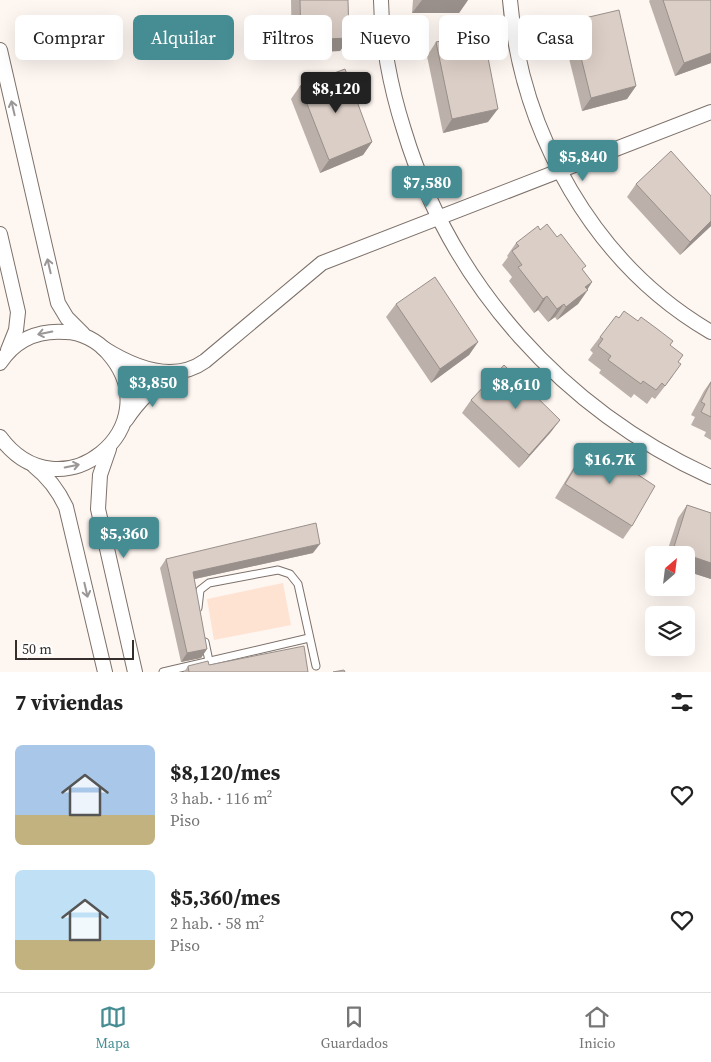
<!DOCTYPE html>
<html lang="es">
<head>
<meta charset="utf-8">
<style>
  body { margin:0; font-family:"Source Serif 4",serif; background:#f2f2f2; color:#222; height:100vh; display:flex; flex-direction:column; font-size:19px; white-space:nowrap }
  * { box-sizing:border-box; margin:0 }
  p { font-size:16px; color:#767676 }
  .icon { flex:none; width:28px; height:28px; fill:none; stroke:currentColor; stroke-width:2; stroke-linecap:round; stroke-linejoin:round }
  .map { position:relative; height:672px; overflow:hidden }
  .side { display:flex; flex-direction:column; background:#fff; flex:1 }
  .side>* { flex:none }
  .banner { position:absolute; left:15px; top:15px; width:681px; height:45px; display:flex; gap:10px }
  .needle { width:32px; rotate:28deg }
  .fabs { position:absolute; left:645px; top:546px; display:grid; gap:10px }
  .fabs a { display:grid; place-items:center; width:50px; height:50px; border-radius:8px; background:#fff; box-shadow:0 5px 20px #0002; font-size:25px }
  .scale { position:absolute; left:15px; bottom:12px; width:119px; box-sizing:border-box; padding-left:5px; border:2px solid #342f2c; border-top:0; font-size:14px; line-height:18px; white-space:nowrap; color:#342f2c; -webkit-text-stroke:4px #fff; paint-order:stroke }
  .price { position:absolute; translate:-50% -42px; padding:0 11px; border-radius:5px; background:#458d93; color:#fff; font-size:16px; line-height:32px; filter:drop-shadow(0 1px 2px #0008) }
  .price::after { content:''; position:absolute; left:50%; top:30px; width:15px; height:11px; margin-left:-8px; background:inherit; clip-path:polygon(0 0,100% 0,50% 100%) }
  .price.on { background:#222; color:#fff }
  ul { padding:0; list-style:none }
  li { display:flex; align-items:center; gap:15px; height:125px; padding:0 15px }
  li span { display:grid; place-items:center; flex:none; width:140px; height:100px; border-radius:8px; color:#555 }
  li>.icon { margin-inline-start:auto }
  span .icon { width:60px; height:60px; fill:#fffc; stroke-width:1 }
  li b { font-size:21px }
  h2 { display:flex; justify-content:space-between; align-items:center; height:60px; padding:0 15px; font-size:21px }
  .tag { padding:0 18px; border-radius:8px; background:#fff; box-shadow:0 5px 20px #0002; font-size:18px; line-height:45px }
  .tag.on { background:#458d93; color:#fff }
  .tabs { display:flex; justify-content:space-around; align-items:center; height:70px; border-top:1px solid #e0e0e0; background:#fff; font-size:14px; color:#767676 }
  .tabs a { display:grid; justify-items:center; gap:2px }
  .tabs .on { color:#458d93 }
  .map>svg:first-child { display:block }
  .green { fill:#fee3d2 }
  .lines { fill:none; stroke-linecap:round; stroke-linejoin:round }
  .service-casing { stroke:#7d716a; stroke-width:9 }
  .minor-casing { stroke:#7d716a; stroke-width:16 }
  .service { stroke:#fff; stroke-width:7 }
  .minor { stroke:#fff; stroke-width:14 }
  .wall { fill:#bcb1aa }
  .shaded-wall { fill:#99908b }
  .building { fill:#dbcec6; stroke:#99908b }
  .oneway { stroke:#9a9796 }
</style>
</head>
<body>
<div class="map">
<svg width="711" height="672" viewBox="0 0 711 672">
  <rect width="100%" height="100%" fill="#fef6f1"/>
  <polygon class="green" points="283,583 291,625 214,640 207,599"/>
  <g class="lines">
    <defs>
      <g id="service">
        <polyline points="198,608 200,590 209,583 278,570 290,574 298,584 316,666"/>
        <polyline points="205,642 209,661"/>
        <polyline points="163,672 309,638"/>
      </g>
      <g id="minor">
        <path d="M381,0C382,44 391,89 404,130C451,286 564,410 711,477"/>
        <path d="M510,0C521,133 594,264 711,332"/>
        <polyline points="0,50 58,303 67,318 83,334"/>
        <polyline points="0,234 18,312 16,330 8,350"/>
        <path d="M103,348C133,367 173,384 205,361L322,263L711,112"/>
        <path d="M0,363C15,340 38,330 65,332C81,332 98,341 108,353C173,426 60,519 0,437"/>
        <path d="M126,420C139,400 155,385 175,372"/>
        <polyline points="109,449 100,475 98,509 135,672"/>
        <path d="M34,466C48,477 58,490 66,507L105,672"/>
      </g>
    </defs>
    <use href="#service" class="service-casing"/>
    <use href="#minor" class="minor-casing"/>
    <use href="#service" class="service"/>
    <use href="#minor" class="minor"/>
  </g>
  <g class="wall">
    <polygon points="291,0 348,0 349,38 340,51 292,53"/>
    <polygon points="413,0 468,0 459,13 412,13"/>
    <polygon points="650,0 711,0 711,63 675,76 649,1"/>
    <polygon points="572,21 636,86 627,99 582,111 563,34"/>
    <polygon points="436,42 488,122 443,133 427,56"/>
    <polygon points="300,86 372,142 363,155 320,173 291,99"/>
    <polygon points="636,184 711,226 680,255 627,197"/>
    <polygon points="540,230 583,270 592,282 578,304 557,320 555,317 548,322 538,310 534,313 509,281 512,277 502,265 508,257 507,256 516,243"/>
    <polygon points="396,304 478,342 469,355 431,383 386,317"/>
    <polygon points="619,318 678,362 672,377 655,399 652,397 647,404 634,394 631,398 599,373 601,370 588,360 593,353 590,350 600,337"/>
    <polygon points="711,381 711,440 704,436 706,432 691,425 695,417 691,415 704,391"/>
    <polygon points="471,400 560,420 550,433 519,468 462,413"/>
    <polygon points="590,443 632,526 623,539 555,498 580,457"/>
    <polygon points="687,505 711,513 711,579 686,571 686,555 666,555 678,518"/>
    <polygon points="313,553 194,579 207,649 201,658 181,662 160,568 166,559"/>
    <polygon points="209,665 308,672 184,672 188,666"/>
  </g>
  <g class="shaded-wall">
    <polygon points="422,0 468,0 459,13 412,13"/>
    <polygon points="349,38 340,51 292,53 301,40"/>
    <polygon points="711,53 711,63 675,76 684,63"/>
    <polygon points="636,86 627,99 582,111 591,98"/>
    <polygon points="498,109 488,122 443,133 452,119"/>
    <polygon points="372,142 363,155 320,173 329,160"/>
    <polygon points="711,221 711,226 680,255 690,242"/>
    <polygon points="592,282 585,293 588,290 578,304 557,320 566,307 585,287"/>
    <polygon points="547,296 538,310 534,313 543,299"/>
    <polygon points="564,304 555,317 548,322 557,309"/>
    <polygon points="478,342 469,355 431,383 440,369"/>
    <polygon points="560,420 550,433 519,468 529,455"/>
    <polygon points="320,544 313,553 186,581 193,572"/>
    <polygon points="673,550 711,563 711,579 686,571 686,555 669,555"/>
    <polygon points="207,649 201,658 181,662 187,653"/>
  </g>
  <g class="building">
    <polygon points="300,0 348,0 349,38 301,40"/>
    <polygon points="663,0 711,0 711,53 684,63"/>
    <polygon points="619,10 636,86 591,98 572,21"/>
    <polygon points="483,32 498,109 452,119 436,42"/>
    <polygon points="345,69 372,142 329,160 300,86"/>
    <polygon points="671,151 711,196 711,221 690,242 636,184"/>
    <polygon points="547,224 557,237 561,234 578,256 586,266 582,269 592,282 585,287 588,290 576,299 566,307 564,304 557,309 547,296 543,299 518,267 522,265 512,251 519,246 516,243 538,226 540,230"/>
    <polygon points="435,277 478,342 440,369 396,304"/>
    <polygon points="624,311 638,321 641,317 656,328 673,341 670,345 683,355 678,362 681,364 665,386 662,383 656,390 643,381 641,384 608,360 611,356 598,346 603,339 600,337 616,316 619,318"/>
    <polygon points="504,365 560,420 529,455 471,400"/>
    <polygon points="711,382 711,417 701,412 705,404 701,402"/>
    <polygon points="590,443 655,486 632,526 565,484"/>
    <polygon points="687,505 711,513 711,563 673,550"/>
    <polygon points="316,523 320,544 193,572 207,649 187,653 166,559"/>
    <polygon points="304,646 308,672 189,672 188,666 208,661 209,665"/>
    <polygon points="344,670 345,672 333,672"/>
  </g>
  <defs><path id="oneway-shaft" d="M-6 0H5M1.5-3L5.5 0L1.5 3" fill="none" stroke-width="1.6" stroke-linecap="round" stroke-linejoin="round" transform="scale(1.25)"/></defs>
  <g class="oneway">
    <use href="#oneway-shaft" transform="translate(13 108) rotate(-103)"/>
    <use href="#oneway-shaft" transform="translate(49 266) rotate(-103)"/>
    <use href="#oneway-shaft" transform="translate(45 333) rotate(169)"/>
    <use href="#oneway-shaft" transform="translate(72 466) rotate(-12)"/>
    <use href="#oneway-shaft" transform="translate(86 590) rotate(77)"/>
  </g>
</svg>
<div class="fabs">
<a><svg class="needle" viewBox="-14 -14 28 28"><path d="M0-13l5 13h-10z" fill="#e53935"/><path d="M0 13l5-13h-10z" fill="#767676"/></svg></a>
<a><svg class="icon" aria-label="layers" viewBox="0 0 24 24"><path d="M12 4l9 5-9 5-9-5zM3 14l9 5 9-5"/></svg></a>
</div>
<div class="scale">50 m</div>
<b class="price on" style="left:336px;top:114px">$8,120</b>
<b class="price" style="left:583px;top:182px">$5,840</b>
<b class="price" style="left:427px;top:208px">$7,580</b>
<b class="price" style="left:153px;top:408px">$3,850</b>
<b class="price" style="left:516px;top:410px">$8,610</b>
<b class="price" style="left:610px;top:485px">$16.7K</b>
<b class="price" style="left:124px;top:559px">$5,360</b>
<div class="banner">
<a class="tag">Comprar</a>
<a class="tag on">Alquilar</a>
<a class="tag">Filtros</a>
<a class="tag">Nuevo</a>
<a class="tag">Piso</a>
<a class="tag">Casa</a>
</div>
</div>
<section class="side">
<h2>7 viviendas<svg class="icon" aria-label="filters" viewBox="0 0 24 24"><path d="M4 7h16M4 17h16"/><circle cx="9" cy="7" r="2"/><circle cx="15" cy="17" r="2"/></svg></h2>
<ul>
<li><span style="background:linear-gradient(#a9c7e8 70%,#c2b280 0)"><svg class="icon" aria-label="home" viewBox="0 0 24 24"><path d="M3 11l9-7 9 7M6 9v11h12V9"/></svg></span><div><b>$8,120/mes</b><p>3 hab. · 116 m²</p><p>Piso</p></div><svg class="icon" aria-label="heart" viewBox="0 0 24 24"><path d="M12 20l-8-8c-3-5 5-10 8-4 3-6 11-1 8 4z"/></svg></li>
<li><span style="background:linear-gradient(#bfe0f5 70%,#c2b280 0)"><svg class="icon" aria-label="home" viewBox="0 0 24 24"><path d="M3 11l9-7 9 7M6 9v11h12V9"/></svg></span><div><b>$5,360/mes</b><p>2 hab. · 58 m²</p><p>Piso</p></div><svg class="icon" aria-label="heart" viewBox="0 0 24 24"><path d="M12 20l-8-8c-3-5 5-10 8-4 3-6 11-1 8 4z"/></svg></li>
</ul>
</section>
<nav class="tabs">
<a class="on"><svg class="icon" aria-label="map" viewBox="0 0 24 24"><path d="M3 6l6-2 6 2 6-2v14l-6 2-6-2-6 2zM9 4v14M15 6v14"/></svg>Mapa</a>
<a><svg class="icon" aria-label="saved" viewBox="0 0 24 24"><path d="M7 4h10v16l-5-4-5 4z"/></svg>Guardados</a>
<a><svg class="icon" aria-label="home" viewBox="0 0 24 24"><path d="M3 11l9-7 9 7M6 9v11h12V9"/></svg>Inicio</a>
</nav>
</body>
</html>
